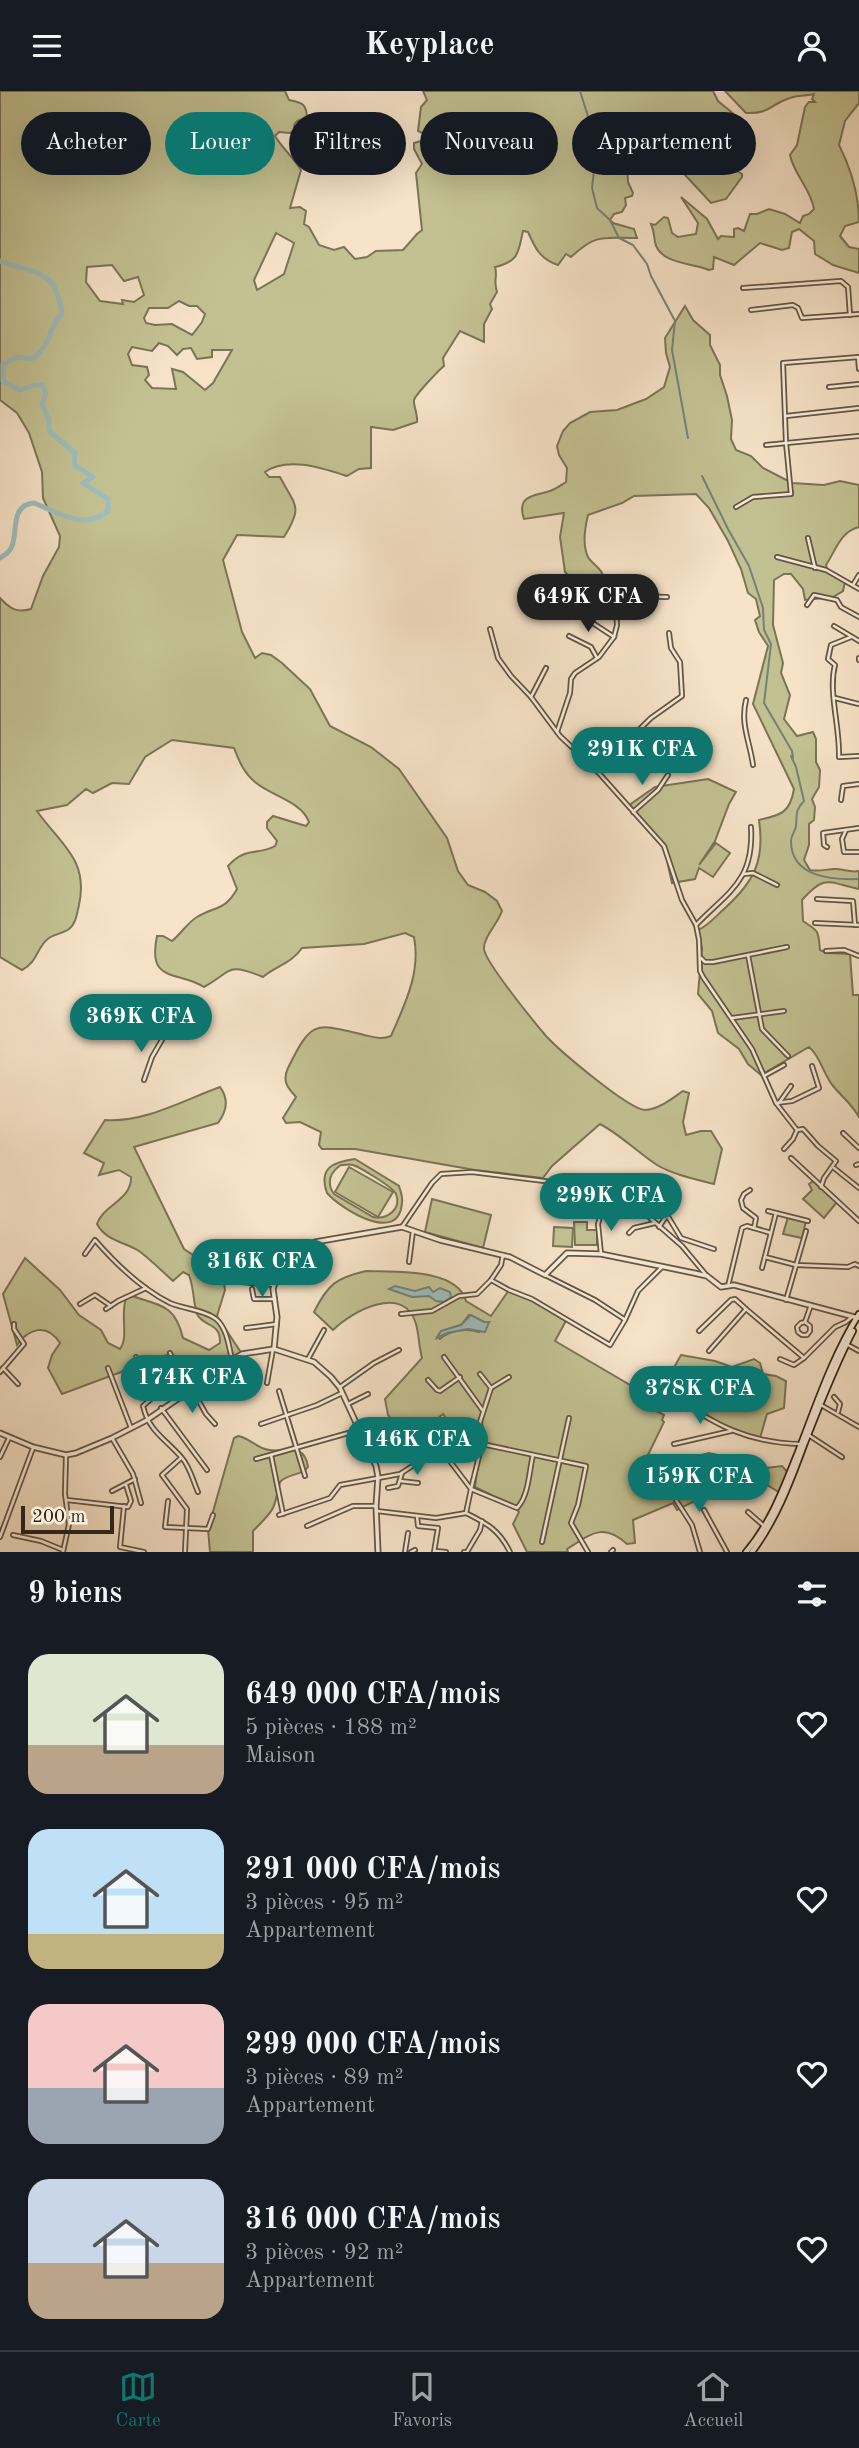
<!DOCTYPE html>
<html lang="fr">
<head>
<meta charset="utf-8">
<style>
  body { margin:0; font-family:"Old Standard TT",serif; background:#20242c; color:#f1f3f6; height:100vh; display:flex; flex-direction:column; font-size:26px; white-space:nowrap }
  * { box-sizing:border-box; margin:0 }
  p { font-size:23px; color:#9ea1a6 }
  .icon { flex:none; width:38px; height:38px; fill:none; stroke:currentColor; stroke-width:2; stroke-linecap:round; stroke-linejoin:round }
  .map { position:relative; height:1461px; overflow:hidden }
  .sheet { display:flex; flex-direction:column; background:#171b24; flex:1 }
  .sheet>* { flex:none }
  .banner { position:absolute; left:21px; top:21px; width:817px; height:63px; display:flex; gap:14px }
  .scale { position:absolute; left:21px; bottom:18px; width:93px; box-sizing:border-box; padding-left:7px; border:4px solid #332819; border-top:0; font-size:19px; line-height:24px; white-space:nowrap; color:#332819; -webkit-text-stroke:5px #f9eddb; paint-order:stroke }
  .price { position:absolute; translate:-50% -60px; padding:0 16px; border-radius:24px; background:#0f766e; color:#fff; font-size:23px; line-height:46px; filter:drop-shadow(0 2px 4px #0008) }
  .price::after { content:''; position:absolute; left:50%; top:42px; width:21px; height:16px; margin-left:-10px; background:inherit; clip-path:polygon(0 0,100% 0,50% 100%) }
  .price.on { background:#222; color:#fff }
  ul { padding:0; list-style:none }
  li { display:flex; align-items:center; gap:21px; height:175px; padding:0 28px }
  li span { display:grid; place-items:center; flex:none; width:196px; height:140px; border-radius:21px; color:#555 }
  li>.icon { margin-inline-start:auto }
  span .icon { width:84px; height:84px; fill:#fffc; stroke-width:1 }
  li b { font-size:30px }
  h2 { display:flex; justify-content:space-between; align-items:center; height:84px; padding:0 28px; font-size:30px }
  .tag { padding:0 24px; border-radius:32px; background:#171b24; box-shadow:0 7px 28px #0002; font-size:24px; line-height:63px }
  .tag.on { background:#0f766e; color:#fff }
  header { display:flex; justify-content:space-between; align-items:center; height:91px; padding:0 28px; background:#171b24; font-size:32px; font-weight:700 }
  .dock { display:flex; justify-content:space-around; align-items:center; height:98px; border-top:2px solid #363941; background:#171b24; font-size:19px; color:#9ea1a6 }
  .dock a { display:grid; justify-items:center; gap:4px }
  .dock .on { color:#0f766e }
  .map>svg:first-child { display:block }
  .green { fill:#c3c192; stroke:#7b7456; stroke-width:2; fill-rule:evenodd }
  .water { fill:#9ebdbc; stroke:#73817b; stroke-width:2 }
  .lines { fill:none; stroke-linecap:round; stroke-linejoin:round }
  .stream { stroke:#73817b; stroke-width:2 }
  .river { stroke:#9ebdbc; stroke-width:5 }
  .minor-casing { stroke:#645745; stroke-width:6 }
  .tertiary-casing { stroke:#645745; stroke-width:7 }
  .secondary-casing { stroke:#332819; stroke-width:8 }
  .minor { stroke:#f9eddb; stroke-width:2.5 }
  .tertiary { stroke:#f9eddb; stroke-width:3.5 }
  .secondary { stroke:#f9eddb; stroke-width:4.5 }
</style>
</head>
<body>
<header><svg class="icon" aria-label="menu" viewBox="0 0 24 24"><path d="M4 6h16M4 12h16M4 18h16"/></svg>Keyplace<svg class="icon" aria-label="person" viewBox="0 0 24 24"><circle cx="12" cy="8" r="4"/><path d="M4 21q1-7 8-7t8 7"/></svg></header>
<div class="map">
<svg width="859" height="1461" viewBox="0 0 859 1461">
  <rect width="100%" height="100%" fill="#f6e3c8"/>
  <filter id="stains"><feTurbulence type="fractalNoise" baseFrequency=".00286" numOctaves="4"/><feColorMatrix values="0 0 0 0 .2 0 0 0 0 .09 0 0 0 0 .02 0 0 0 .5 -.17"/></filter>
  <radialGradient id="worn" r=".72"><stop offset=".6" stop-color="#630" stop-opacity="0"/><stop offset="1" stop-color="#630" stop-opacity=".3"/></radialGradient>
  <g class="green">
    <path d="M0,0H285L289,9C302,12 306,12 307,26L297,30L294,34L295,40L290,42L279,41L275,45C283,58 293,66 301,79L290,117L300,116L306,120L304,133L309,136L319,154L334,159L344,156L355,168L367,166L376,160L403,159L417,143L422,139L416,82L422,73L414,58V52L428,48L426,44L418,40L421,16L427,9L423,0H713L718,10L735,24L740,42L751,57L748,59L734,61L722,71L742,83V86L726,108L711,112L673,71L646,67L630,70L627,73L628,91L633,102L632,105L625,107L626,114L622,121L614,123L610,129L613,132L634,138L637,147C603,147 597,142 571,166L566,163L558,174C540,168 535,157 528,141L523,140C518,161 520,170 495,176C498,185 493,189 497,201L490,213L492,218L484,233V251L460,240L443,267L444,275C439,279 416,303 414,309C413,314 418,323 417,331L393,339L371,336V377L359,378L347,385C322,377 287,365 265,381L269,386H280C296,416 303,415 284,446L237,444L223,469L242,541L255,567L262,562L271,564L282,572L310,598L330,635L371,656L399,678L447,747L458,780L468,794L485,801L497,810L502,820C498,832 483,847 484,858C485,871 535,932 546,945C560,960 628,1018 645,1019C658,1019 673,1007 683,1000L689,1002L683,1031L686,1044L701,1040H711L722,1058L714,1093C695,1088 674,1084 657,1074C637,1061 621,1044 600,1033L552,1075L543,1087L475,1079L355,1058H322L319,1054L321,1041L300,1031L286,1032L283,1027L296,1006C287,996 282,990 288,977C312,928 315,932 364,944C374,946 381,949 391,945C405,913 421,881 414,846L405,842L364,853L302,857C292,872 276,875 263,886C226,871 233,880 204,896C177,879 147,893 157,845H163L172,850C181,843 187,832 197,826C215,815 225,820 237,798L228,775C246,755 257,765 275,755L277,750L267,737V731L273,725L306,735L309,731C301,710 271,705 255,691C244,682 239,670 234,657L172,649L145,666L129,693L112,692L93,702L86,698L67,714L37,720C60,753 89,768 79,814C77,822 76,833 69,838C64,842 55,843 49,847C37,855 38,871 22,879L0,866V507C10,518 17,522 31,518L43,485L59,456L60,445L43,407L42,381L29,342L17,322L0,309ZM276,142L294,152L284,183L257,199L254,189ZM112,174L124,190L138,186L144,204L134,211L122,209L123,213L100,210L86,191L87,176ZM179,210L189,215H197L205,223L202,231L192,244L172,233L155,234L146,232L144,227L149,217H168ZM159,252L168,255L177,264L183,258L191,257L197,268L212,266V259H232L213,292L205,299L183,281L172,278L176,298L152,297L145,289L149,284L147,276L132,274L128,263L132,256L152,260Z"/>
    <path d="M725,0H859V12L845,30L839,54C851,78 859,104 859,131L845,135L840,145L849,156L859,158V182L833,174L815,163L814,150L799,138L792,141L789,157L782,159L760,152L734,174L714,166L713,178L709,179C693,172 659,173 655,151C654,144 654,140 651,133L655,134L664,126L668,127L672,142L678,146L696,143L698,132L681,106L707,128L718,148L721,145L734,146V138L738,137L744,140L750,123H757L769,118L785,123L800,132L803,125L809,123L814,118C811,98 794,84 790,64L797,54L805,16L809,11H815L812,8L814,3C806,5 797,4 790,7C770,13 771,23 746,22Z"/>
    <path d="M685,215L693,229L710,244V254L720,274V284L727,305L732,329L731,348L736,359L751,365L763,377L792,392L824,394L840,390L859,394V436C840,441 836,459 826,474L828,481L845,491L843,500L833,506L805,509L803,498L791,483H784L774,489L773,534L783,572L781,582L790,604L784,628L797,645L813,641L816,648V671L820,679L819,696L812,708L815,716L814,729L809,733V754L804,769L810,779C819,781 826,778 835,778C844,778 850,782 859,780V798C829,792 826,782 802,809L803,830C820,841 818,840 820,859L827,862L850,863L853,904H859V1026C850,1011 844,1008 833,995C823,983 821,966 809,956L761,984L748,973L739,958L718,942L712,920L698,903L702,857L698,839C708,835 715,826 724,818C754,791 765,770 759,729C781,724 790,722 794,698L753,613L768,555L759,541L755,529L760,525L756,508L748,502L741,478L728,450L709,417L696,403L634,405L622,412L588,424C585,437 582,453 588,466C592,473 600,476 603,484C592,498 575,493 565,481L560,446L564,422L524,428C516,404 534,405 550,400C556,398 561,394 566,391L567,377L559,364L557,355L563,340L570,332L590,321L617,319L646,308L664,296L670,276L666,262L665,247Z"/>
    <polygon points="708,688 736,701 729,713 715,750 699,774 716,752 730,762 713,786 699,777 695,788 672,792 664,756 628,715 655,696"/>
    <path d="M220,996C229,1008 227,1020 218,1032L134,1056L184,1158L207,1173L224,1192L225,1199L217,1225L242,1263L216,1278L189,1300L175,1271L167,1264L62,1303L48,1277L52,1264L60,1252C47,1232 29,1237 17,1254L3,1203L25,1167L60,1199L79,1224L101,1239L108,1252L120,1258C129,1246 120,1225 126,1207L132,1205C162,1215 175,1214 183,1247L209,1259L220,1252C221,1231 203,1236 197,1223C193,1210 194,1197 189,1184L183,1181L173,1190C162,1180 151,1169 139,1160C125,1151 106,1150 97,1133C103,1114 132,1109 131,1086L119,1079L99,1084L104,1072L84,1062L105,1029C144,1032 184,1009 220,996Z"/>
    <path d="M355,1068L399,1095C400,1099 403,1105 402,1111C400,1155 341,1118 327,1102C318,1076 334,1071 355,1068ZM341,1074C346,1074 348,1073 353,1074C361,1077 393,1096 396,1103C402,1118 387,1129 373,1126L334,1103C326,1092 330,1081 341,1074Z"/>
    <polygon points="349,1076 393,1101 378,1126 335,1101"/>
    <polygon points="813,1090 837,1111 824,1127 803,1108 812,1099 809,1093"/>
    <polygon points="432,1108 491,1124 483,1157 425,1141"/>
    <polygon points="788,1126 806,1130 802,1147 783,1143"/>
    <polygon points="574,1131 587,1131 587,1139 597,1139 597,1154 575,1154"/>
    <polygon points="554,1136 573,1137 572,1156 553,1155"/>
    <path d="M366,1180C395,1181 457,1177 466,1210L491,1225L509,1199L519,1202L567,1228L555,1250L647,1304L643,1313L664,1324L662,1329L664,1331L647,1366L650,1380C665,1383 682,1381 698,1376L697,1365L709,1362L740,1369L737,1376L753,1382L766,1377L782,1375L792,1386L785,1405L764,1392L728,1393L677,1419L673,1412L633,1429L635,1452L627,1453C603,1431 591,1443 567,1458L568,1461H527L513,1433L519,1421L514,1415L475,1396L478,1372L443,1323L410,1351L388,1324L385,1308L422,1267C419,1256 419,1244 416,1233C404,1192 352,1220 333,1239L314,1221C328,1193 336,1187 366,1180ZM469,1224L484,1231H489L479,1241C467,1237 450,1239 440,1248L437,1246L441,1240L461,1234Z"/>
    <polygon points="681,1264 715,1270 732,1276 754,1268 760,1272 763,1283 776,1285 786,1290 784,1317 767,1323 760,1347 724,1337 674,1306 678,1292 668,1287"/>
    <path d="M238,1345C249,1347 255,1355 265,1358C281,1364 304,1348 308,1376C302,1385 288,1382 280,1391C274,1420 274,1419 253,1440V1461H210L208,1438L234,1347Z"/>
  </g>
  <g class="water">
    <polygon points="395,1195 415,1200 429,1196 433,1201 440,1197 450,1201 451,1206 444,1211 436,1210 429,1205 412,1206 389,1198"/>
    <polygon points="471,1224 484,1231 489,1231 485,1241 468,1238 447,1242 437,1247 441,1240 461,1234"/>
  </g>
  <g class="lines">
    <g class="stream">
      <polyline points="580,0 593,41 596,61 592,97 597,117 610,129 619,147 633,154 647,173 651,185 675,230 672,259 688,347"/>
      <path d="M702,385L728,438L749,475L763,517L764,539L771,553L764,612L792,660L793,667L791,665L796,676L804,710C795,719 797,724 796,735C795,741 791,744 791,750C791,786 831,789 859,788"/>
    </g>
    <path class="river" d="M0,170C37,184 56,177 62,223C48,235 53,254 32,268L17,266L3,273V290L20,299L35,294H42L46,302L42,313L49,329V340L75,362L74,374L93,386L83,392L108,408V420C85,440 59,422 34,412C10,414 18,440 12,455C10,461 5,464 0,467"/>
    <defs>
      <g id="minor">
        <polyline points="743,197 841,190 848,196 850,224"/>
        <polyline points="751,219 793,214 798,217 802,227 859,223"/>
        <polyline points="858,266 859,278"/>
        <polyline points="829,296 859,293"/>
        <polyline points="786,325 859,317"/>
        <polyline points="766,354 859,345"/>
        <polyline points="736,416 753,406 791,403 786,352 783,272 859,266"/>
        <polyline points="808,447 815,477"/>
        <polyline points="777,466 826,479 859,498"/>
        <polyline points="853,494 859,484"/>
        <polyline points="807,514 814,504 837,509 841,516 859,526"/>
        <polyline points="576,521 614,546"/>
        <polyline points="834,535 859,550"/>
        <polyline points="490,538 498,567 511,585 531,606 560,645 597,680 664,755 682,809 696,834 699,849 700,880 703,886 752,958 776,1012 797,1039 793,1048 784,1058"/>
        <polyline points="569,545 591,556 597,567"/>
        <path d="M851,546L831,554L828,568L835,574C828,601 840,635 839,666L859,665"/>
        <polyline points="859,567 859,569"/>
        <polyline points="531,606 546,577"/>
        <polyline points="835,607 859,613"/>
        <path d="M746,609C740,633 750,651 753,674"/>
        <polyline points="557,641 570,602 571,588 575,582 599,566 614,546 617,534 616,518 620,511 635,505 667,506"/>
        <polyline points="597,680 651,627 682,605 680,571 671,557 669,542"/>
        <polyline points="841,709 843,695 859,693"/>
        <polyline points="633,721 658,699 668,684"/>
        <polyline points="846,739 842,748 844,761 859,761"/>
        <polyline points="827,756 824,754 823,742 859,737"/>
        <polyline points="744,783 753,782 777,794"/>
        <polyline points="817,808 853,810 855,834"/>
        <polyline points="815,832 859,834"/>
        <path d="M696,834C729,800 754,790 751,736"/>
        <polyline points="826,860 844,859 859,865"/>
        <polyline points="748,864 762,938 788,965"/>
        <polyline points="701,867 705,871 713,871 787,856"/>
        <polyline points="732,927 784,920"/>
        <polyline points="764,985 784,974"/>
        <polyline points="144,989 152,966 163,947"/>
        <polyline points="776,1012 792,1010 819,997 812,975"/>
        <polyline points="779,1012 791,995"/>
        <polyline points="797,1039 803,1038 818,1055 836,1070 824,1087 821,1096"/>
        <polyline points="843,1042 859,1057"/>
        <polyline points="791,1067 859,1130"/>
        <polyline points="856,1074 859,1073"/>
        <polyline points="834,1077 859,1097"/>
        <polyline points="750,1099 744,1103 741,1109 743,1117 756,1127 754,1137"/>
        <polyline points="768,1120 808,1130"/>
        <polyline points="402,1136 432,1092 441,1083 472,1081 592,1096 612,1102 641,1119 682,1155 707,1185"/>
        <polyline points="659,1136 667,1124 681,1147 714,1158"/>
        <polyline points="629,1142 634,1137 655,1132"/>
        <path d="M85,1163L95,1149C115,1172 142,1198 170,1212C184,1218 205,1219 216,1228C227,1237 229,1256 232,1269"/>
        <polyline points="601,1163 598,1133 603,1116"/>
        <polyline points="503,1164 501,1174 491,1189 509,1199 532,1208 610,1254 625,1229 638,1200 662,1176"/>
        <polyline points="765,1166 796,1174 848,1176 855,1173 859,1175"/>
        <polyline points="409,1171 413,1140"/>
        <polyline points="284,1174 303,1189"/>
        <polyline points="762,1177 776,1122"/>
        <polyline points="545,1184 595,1209 624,1228"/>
        <polyline points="241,1191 274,1194"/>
        <polyline points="728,1195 742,1137 747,1135 771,1142"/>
        <polyline points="252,1198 254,1208 275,1208"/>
        <polyline points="786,1209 806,1140"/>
        <polyline points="80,1213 95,1204 111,1215"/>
        <polyline points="106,1218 118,1210 146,1197"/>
        <polyline points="401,1223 432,1220 459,1205 477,1203 491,1189"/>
        <polyline points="805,1231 810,1235 810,1240 807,1244 802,1244 798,1241 797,1236 801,1232 805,1231 811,1214"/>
        <polyline points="246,1237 277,1233"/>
        <polyline points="699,1240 731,1209 735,1208 746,1218"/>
        <polyline points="846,1253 859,1260"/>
        <polyline points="709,1260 746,1218 804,1267 835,1236 846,1231 852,1226"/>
        <polyline points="170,1262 188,1300"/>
        <path d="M136,1266L151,1308L143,1315C149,1341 166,1348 182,1367C190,1376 193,1390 198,1401"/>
        <polyline points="444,1266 483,1320"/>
        <polyline points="308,1268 324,1239"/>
        <polyline points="780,1268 794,1274 804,1267"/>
        <polyline points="3,1277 18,1293"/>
        <polyline points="108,1277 131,1337"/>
        <polyline points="0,1281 24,1253 14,1238 14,1233"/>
        <polyline points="480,1283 491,1297"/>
        <path d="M509,1286L491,1297L480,1331L482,1353L471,1398L517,1417C529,1405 529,1380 533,1364"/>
        <polyline points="428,1289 437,1299 440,1300 460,1286"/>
        <polyline points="267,1292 273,1258"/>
        <path d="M679,1292L674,1306C716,1334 748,1352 801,1353"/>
        <polyline points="340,1296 374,1272 399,1259"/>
        <polyline points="192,1298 206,1323 215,1333"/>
        <polyline points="279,1300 305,1385"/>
        <polyline points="834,1306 840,1313 838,1321"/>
        <polyline points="348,1313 368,1303"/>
        <polyline points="821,1314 859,1336"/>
        <polyline points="161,1317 207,1379"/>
        <polyline points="261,1333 317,1314 342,1302"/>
        <polyline points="810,1345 842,1366"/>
        <polyline points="112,1347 133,1383 141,1412"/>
        <polyline points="482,1353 586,1375 578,1414 571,1432 588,1461"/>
        <polyline points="674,1353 731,1340"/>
        <polyline points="440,1357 480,1331"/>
        <polyline points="271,1364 283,1423"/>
        <polyline points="0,1366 9,1347"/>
        <polyline points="181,1367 162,1384 187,1418 185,1461"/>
        <polyline points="256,1368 359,1339"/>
        <polyline points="400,1390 418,1392"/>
        <polyline points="388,1397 398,1395 402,1382"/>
        <polyline points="112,1400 135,1388"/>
        <polyline points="67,1409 128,1416 131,1410 126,1394"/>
        <polyline points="676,1409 692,1434 700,1461"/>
        <polyline points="168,1410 165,1436 208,1438 213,1424"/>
        <polyline points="124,1415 120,1456 144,1461"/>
        <polyline points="704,1419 727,1461"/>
        <polyline points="377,1420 436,1427 466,1422"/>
        <polyline points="748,1421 764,1435"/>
        <path d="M279,1424L330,1407L340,1394L400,1383L440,1357L471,1398L466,1422C488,1433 499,1439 510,1461"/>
        <polyline points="417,1425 418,1435 438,1437 434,1461"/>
        <polyline points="307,1435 353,1415 376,1415"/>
        <polyline points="13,1444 41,1450 63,1459"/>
        <polyline points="0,1446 33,1357"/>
        <polyline points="542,1451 569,1327"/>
        <polyline points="435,1460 446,1461"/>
        <polyline points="63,1461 69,1433 65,1403 66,1364"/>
        <polyline points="405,1461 408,1442"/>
        <polyline points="411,1461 415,1459"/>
        <polyline points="464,1461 467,1461 480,1439 482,1430"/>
        <polyline points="611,1461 613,1459"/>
      </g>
      <g id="tertiary">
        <polyline points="274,1258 277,1226 273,1198 276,1188 290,1164 315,1151 402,1136 440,1149 510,1166 545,1184 567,1162 601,1163 694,1182 707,1185 721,1196 734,1194 858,1227"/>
        <polyline points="0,1342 33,1356 66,1364 76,1362 112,1347 147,1329 192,1298 216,1278 242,1263 274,1258 314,1271 331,1286 340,1297 376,1375 378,1386 376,1415 378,1461"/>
      </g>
      <g id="secondary">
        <path d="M746,1461C771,1432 784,1396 798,1361C816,1315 832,1266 859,1223"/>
        <path d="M752,1461C776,1429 790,1392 804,1354C819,1316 834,1277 853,1240"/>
      </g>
    </defs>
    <use href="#minor" class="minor-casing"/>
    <use href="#tertiary" class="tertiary-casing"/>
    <use href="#secondary" class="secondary-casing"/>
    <use href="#minor" class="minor"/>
    <use href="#tertiary" class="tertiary"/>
    <use href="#secondary" class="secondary"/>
  </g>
  <rect width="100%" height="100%" filter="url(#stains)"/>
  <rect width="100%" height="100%" fill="url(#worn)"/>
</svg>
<div class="scale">200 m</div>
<b class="price on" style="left:588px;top:543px">649K CFA</b>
<b class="price" style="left:642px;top:696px">291K CFA</b>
<b class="price" style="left:141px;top:963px">369K CFA</b>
<b class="price" style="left:611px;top:1142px">299K CFA</b>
<b class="price" style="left:262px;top:1208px">316K CFA</b>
<b class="price" style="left:192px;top:1324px">174K CFA</b>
<b class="price" style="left:700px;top:1335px">378K CFA</b>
<b class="price" style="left:417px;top:1386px">146K CFA</b>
<b class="price" style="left:699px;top:1423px">159K CFA</b>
<div class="banner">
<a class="tag">Acheter</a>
<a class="tag on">Louer</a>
<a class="tag">Filtres</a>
<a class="tag">Nouveau</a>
<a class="tag">Appartement</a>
</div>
</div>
<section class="sheet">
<h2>9 biens<svg class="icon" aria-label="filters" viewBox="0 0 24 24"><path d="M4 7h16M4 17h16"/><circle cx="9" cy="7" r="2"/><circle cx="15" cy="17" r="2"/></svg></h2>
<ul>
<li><span style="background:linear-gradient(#dfe7d0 65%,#b9a48a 0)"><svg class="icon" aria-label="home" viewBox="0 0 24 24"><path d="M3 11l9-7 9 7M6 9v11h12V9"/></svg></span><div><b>649 000 CFA/mois</b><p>5 pièces · 188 m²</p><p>Maison</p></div><svg class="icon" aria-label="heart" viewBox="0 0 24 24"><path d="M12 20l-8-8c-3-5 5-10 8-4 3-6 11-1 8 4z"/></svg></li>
<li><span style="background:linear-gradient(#bfe0f5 75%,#c2b280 0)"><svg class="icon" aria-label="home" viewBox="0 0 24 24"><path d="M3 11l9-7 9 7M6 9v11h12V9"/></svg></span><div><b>291 000 CFA/mois</b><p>3 pièces · 95 m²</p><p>Appartement</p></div><svg class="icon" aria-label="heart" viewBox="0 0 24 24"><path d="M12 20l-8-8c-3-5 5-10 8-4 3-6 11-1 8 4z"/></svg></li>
<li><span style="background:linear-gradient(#f6c9c9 60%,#9aa5b1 0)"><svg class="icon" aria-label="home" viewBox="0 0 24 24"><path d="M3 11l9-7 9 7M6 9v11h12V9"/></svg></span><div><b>299 000 CFA/mois</b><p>3 pièces · 89 m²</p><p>Appartement</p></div><svg class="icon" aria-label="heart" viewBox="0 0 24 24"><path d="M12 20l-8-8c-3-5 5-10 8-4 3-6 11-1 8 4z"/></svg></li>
<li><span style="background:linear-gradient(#c9d6e8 60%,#b9a48a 0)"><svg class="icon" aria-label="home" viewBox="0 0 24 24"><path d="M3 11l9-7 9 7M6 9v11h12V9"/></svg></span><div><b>316 000 CFA/mois</b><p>3 pièces · 92 m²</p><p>Appartement</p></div><svg class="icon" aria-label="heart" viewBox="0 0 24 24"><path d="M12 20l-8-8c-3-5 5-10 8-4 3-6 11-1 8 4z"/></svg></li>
</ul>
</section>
<nav class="dock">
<a class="on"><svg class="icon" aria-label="map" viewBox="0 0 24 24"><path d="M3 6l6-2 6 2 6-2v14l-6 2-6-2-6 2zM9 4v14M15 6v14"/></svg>Carte</a>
<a><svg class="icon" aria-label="saved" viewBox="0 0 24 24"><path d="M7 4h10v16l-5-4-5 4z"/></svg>Favoris</a>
<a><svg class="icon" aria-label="home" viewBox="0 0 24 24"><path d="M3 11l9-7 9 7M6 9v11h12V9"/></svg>Accueil</a>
</nav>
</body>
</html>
